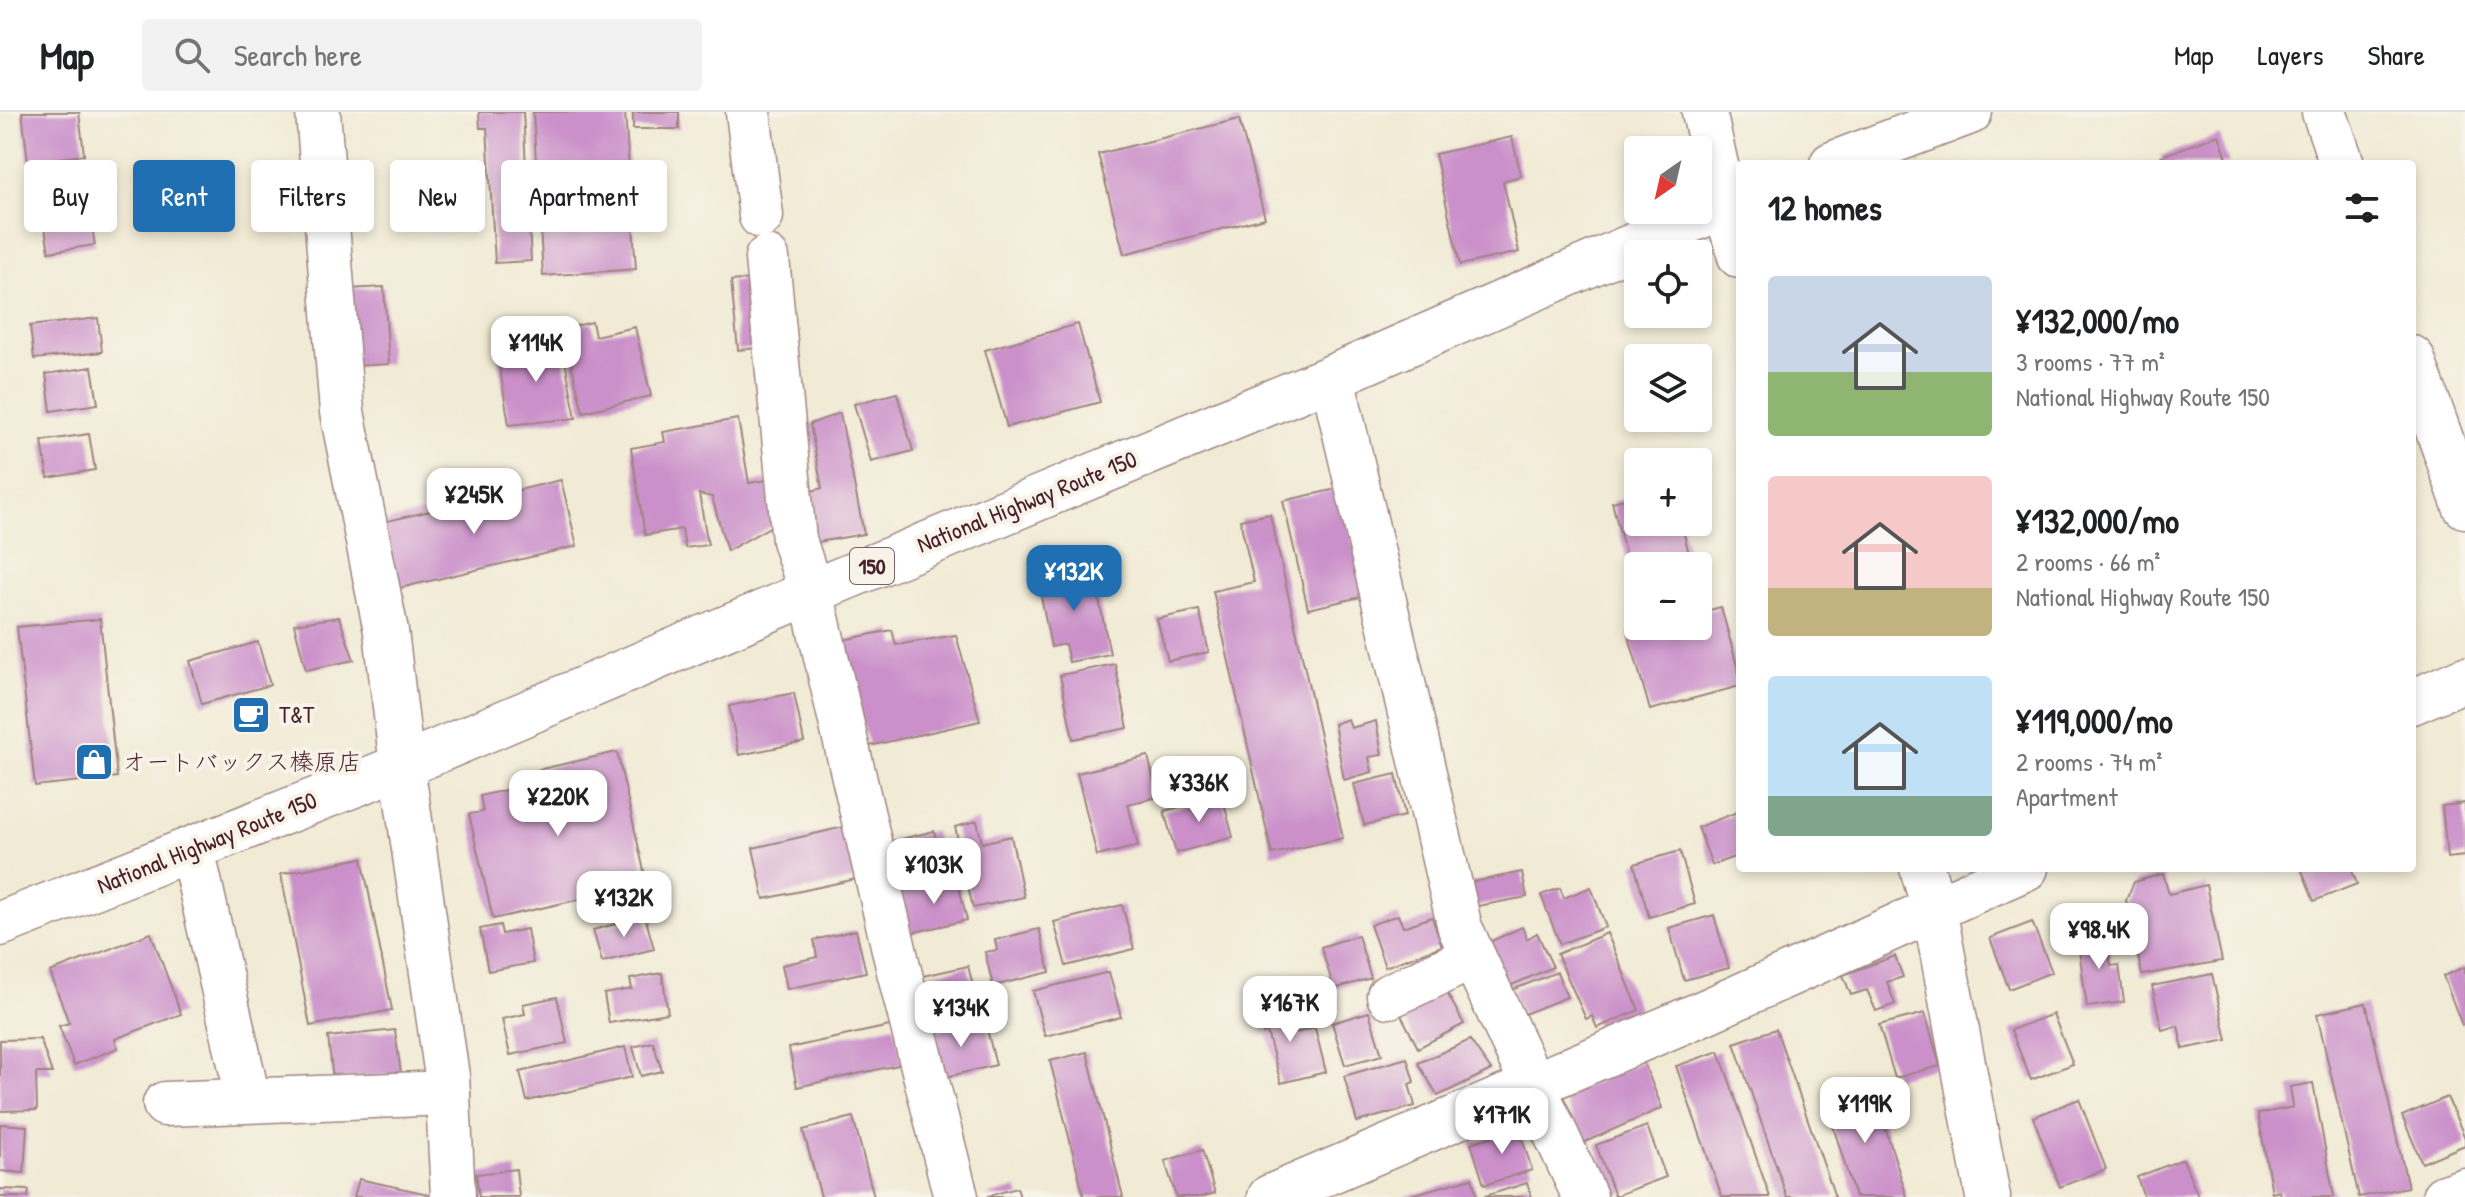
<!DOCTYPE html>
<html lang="en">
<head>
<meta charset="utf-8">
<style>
  body { margin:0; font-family:"Patrick Hand","Klee One",sans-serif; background:#f2f2f2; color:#202124; height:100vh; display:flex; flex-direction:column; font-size:30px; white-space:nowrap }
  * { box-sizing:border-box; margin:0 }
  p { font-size:26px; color:#757577 }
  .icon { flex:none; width:44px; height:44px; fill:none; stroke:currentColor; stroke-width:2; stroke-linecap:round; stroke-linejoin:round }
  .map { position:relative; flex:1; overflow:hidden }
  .side { position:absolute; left:1736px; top:48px; width:680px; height:712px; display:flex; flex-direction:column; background:#fff; border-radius:8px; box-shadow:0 4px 12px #0003 }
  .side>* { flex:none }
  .banner { position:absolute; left:24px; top:48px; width:760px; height:72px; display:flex; gap:16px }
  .needle { width:52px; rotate:214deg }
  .buttons { position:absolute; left:1624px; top:24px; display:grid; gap:16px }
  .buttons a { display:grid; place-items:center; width:88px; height:88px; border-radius:8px; background:#fff; box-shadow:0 4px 12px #0003; font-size:40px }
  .price { position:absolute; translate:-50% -68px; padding:0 18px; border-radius:16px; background:#fff; color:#222; font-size:26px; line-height:52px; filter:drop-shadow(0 2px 4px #0008) }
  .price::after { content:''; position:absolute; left:50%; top:48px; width:24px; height:18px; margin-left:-12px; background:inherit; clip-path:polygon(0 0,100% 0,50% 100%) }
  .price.selected { background:#1f6fb2; color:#fff }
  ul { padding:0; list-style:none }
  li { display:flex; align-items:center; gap:24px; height:200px; padding:0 32px }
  li span { display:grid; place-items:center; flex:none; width:224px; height:160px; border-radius:8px; color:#555 }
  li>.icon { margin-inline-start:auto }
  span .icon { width:96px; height:96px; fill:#fffc; stroke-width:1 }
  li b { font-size:34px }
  h2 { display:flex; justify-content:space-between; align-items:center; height:96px; padding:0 32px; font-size:34px }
  .tag { padding:0 28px; border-radius:8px; background:#fff; box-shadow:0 4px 12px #0003; font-size:28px; line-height:72px }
  .tag.selected { background:#1f6fb2; color:#fff }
  header { display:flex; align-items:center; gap:48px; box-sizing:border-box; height:112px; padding:0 40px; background:#fff; border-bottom:2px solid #e0e0e0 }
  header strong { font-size:38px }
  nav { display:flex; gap:44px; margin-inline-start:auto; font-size:28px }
  .search { width:560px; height:72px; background:#f2f2f2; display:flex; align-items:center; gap:20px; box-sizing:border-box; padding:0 28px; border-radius:8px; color:#757577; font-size:30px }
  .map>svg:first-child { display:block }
  .building { fill:#cb90ca }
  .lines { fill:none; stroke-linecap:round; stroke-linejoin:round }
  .minor-casing { stroke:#9e8580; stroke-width:47 }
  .highway-casing { stroke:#9e8580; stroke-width:47 }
  .minor { stroke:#fff; stroke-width:44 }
  .highway { stroke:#fff; stroke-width:44 }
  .labels { text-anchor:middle; stroke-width:8; stroke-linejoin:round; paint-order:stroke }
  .shield { fill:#f7f3e8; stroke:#7e5f64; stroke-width:2 }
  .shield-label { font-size:22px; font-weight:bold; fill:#4a1f2b }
  .street-label { font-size:24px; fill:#4a1f2b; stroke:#f7f3e8 }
  .poi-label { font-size:24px; fill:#4a1f2b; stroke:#f7f3e8; text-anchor:start }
</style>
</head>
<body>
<header>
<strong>Map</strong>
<div class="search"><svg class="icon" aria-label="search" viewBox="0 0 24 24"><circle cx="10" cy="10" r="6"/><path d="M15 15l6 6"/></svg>Search here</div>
<nav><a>Map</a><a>Layers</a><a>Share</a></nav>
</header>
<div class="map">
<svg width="2465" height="1085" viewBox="0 0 2465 1085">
  <rect width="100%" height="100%" fill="#f7f3e8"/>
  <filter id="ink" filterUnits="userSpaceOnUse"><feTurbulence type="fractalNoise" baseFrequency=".0125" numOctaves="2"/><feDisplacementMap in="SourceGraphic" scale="16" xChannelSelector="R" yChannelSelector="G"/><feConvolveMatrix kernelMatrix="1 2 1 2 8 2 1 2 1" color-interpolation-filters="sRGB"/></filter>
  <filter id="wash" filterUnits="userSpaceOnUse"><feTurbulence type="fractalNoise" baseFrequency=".006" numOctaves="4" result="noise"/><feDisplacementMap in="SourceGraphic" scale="32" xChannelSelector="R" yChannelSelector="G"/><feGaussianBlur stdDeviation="1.8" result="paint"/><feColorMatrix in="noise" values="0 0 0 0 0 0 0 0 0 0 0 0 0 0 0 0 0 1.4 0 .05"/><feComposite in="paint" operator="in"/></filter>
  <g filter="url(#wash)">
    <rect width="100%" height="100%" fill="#f1ebd5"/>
    <g id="blocks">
      <g class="building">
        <polygon points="22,0 79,0 84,43 28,50"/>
        <polygon points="479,0 523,0 531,149 495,151 487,16 480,16"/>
        <polygon points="533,0 625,0 636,157 543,164"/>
        <rect x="633" y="0" width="46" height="17"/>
        <polygon points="1239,7 1265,106 1124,142 1098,42"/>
        <polygon points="2219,23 2229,52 2164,52 2161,44"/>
        <polygon points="1512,25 1521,64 1503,69 1519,140 1460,153 1435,42"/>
        <polygon points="89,97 95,133 49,140 43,104"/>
        <polygon points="752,167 759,236 738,238 731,169"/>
        <polygon points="384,175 389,252 353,254 348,177"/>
        <polygon points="98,206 102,240 34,247 30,214"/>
        <polygon points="592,210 595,224 635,215 651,284 583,300 563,217"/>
        <polygon points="1078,212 1100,290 1007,315 985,238"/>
        <polygon points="561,229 576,306 509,313 497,239"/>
        <polygon points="92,255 98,292 51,299 46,262"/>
        <polygon points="897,281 913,339 871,350 854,292"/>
        <polygon points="840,301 864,422 806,432 795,384 822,376 810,312"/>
        <polygon points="738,307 749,371 767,368 775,412 727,439 712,385 699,382 708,433 685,436 682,417 645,423 631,336 665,330 663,320"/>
        <polygon points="89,322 95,358 48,366 42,329"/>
        <polygon points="561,368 577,434 387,479 371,413"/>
        <polygon points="1341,376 1365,484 1308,497 1283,389"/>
        <polygon points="1638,384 1638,410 1681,410 1692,454 1638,454 1637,487 1612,390"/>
        <polygon points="1270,402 1343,726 1272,742 1213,479 1254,470 1240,408"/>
        <polygon points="1092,453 1110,542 1069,550 1065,532 1051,535 1037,464"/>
        <polygon points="1721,495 1740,565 1740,574 1650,598 1628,521 1652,514 1698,514 1698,501"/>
        <polygon points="1199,498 1209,540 1168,549 1157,507"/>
        <polygon points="339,505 354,548 306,558 294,512"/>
        <polygon points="100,507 117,665 35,674 17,515"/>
        <polygon points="892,518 896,533 956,523 980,609 869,634 838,529"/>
        <polygon points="258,530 270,573 202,592 190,549"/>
        <polygon points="1115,552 1128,616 1073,627 1060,563"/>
        <polygon points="794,581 804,630 739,643 729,594"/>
        <polygon points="1348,607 1351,616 1376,609 1382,643 1369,645 1372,660 1344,668 1334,612"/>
        <polygon points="617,640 647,772 493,807 469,702 483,700 480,684 539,670 537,658"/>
        <polygon points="1148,644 1158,685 1128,692 1138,734 1097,744 1077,661"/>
        <polygon points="1396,662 1405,704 1364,713 1354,672"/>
        <polygon points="1222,684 1233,725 1176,741 1164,699"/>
        <polygon points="2465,691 2465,744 2447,746 2442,694"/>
        <polygon points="1740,699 1740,743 1712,753 1698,715"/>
        <polygon points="977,709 982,731 1011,724 1024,785 973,796 955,715"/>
        <polygon points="844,715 856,767 764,787 753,736"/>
        <polygon points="934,719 944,761 903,771 893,729"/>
        <polygon points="1680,739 1695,792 1649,805 1634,752"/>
        <polygon points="362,746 392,898 310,914 281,762"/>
        <polygon points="2301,756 2351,756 2357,772 2314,789"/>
        <polygon points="1522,760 1527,785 1467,796 1463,772"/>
        <polygon points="2163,762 2169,782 2206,773 2222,849 2142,863 2126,788 2134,770"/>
        <polygon points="957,767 967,808 911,821 901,779"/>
        <polygon points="1591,775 1606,815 1560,832 1541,783 1560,776 1564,786"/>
        <polygon points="1122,793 1134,837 1066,854 1054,810"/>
        <polygon points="1398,803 1403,815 1432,805 1442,834 1385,855 1370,813"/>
        <polygon points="1714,803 1729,856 1684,868 1669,816"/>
        <polygon points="645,804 654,837 602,850 593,818"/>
        <polygon points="2032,810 2052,860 2009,877 1990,826"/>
        <polygon points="500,813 502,822 527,817 533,851 488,859 480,817"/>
        <polygon points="1522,815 1527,827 1537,821 1553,855 1505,876 1485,832"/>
        <polygon points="1039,817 1050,860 993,874 985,840 997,838 995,828"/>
        <polygon points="856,818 866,860 787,877 782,853 817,845 814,828"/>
        <polygon points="2106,820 2111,854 2119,853 2124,890 2087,895 2077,824"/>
        <polygon points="151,821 181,902 115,927 118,936 74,953 59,914 69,911 50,860"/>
        <polygon points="1607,821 1639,898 1597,916 1592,904 1586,907 1557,842"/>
        <polygon points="1358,823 1371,866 1334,877 1321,835"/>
        <polygon points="1895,844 1903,865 1887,870 1895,892 1876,899 1867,878 1851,883 1843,863"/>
        <polygon points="968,854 975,881 928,891 923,864"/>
        <polygon points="2465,855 2465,912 2462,913 2443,864"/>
        <polygon points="1109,860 1121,905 1045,924 1033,879"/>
        <polygon points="1557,860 1567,885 1522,903 1512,878"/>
        <polygon points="662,861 668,901 609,911 604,882 632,877 630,867"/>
        <polygon points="2212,862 2227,928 2183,937 2178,914 2162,918 2152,874"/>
        <polygon points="1446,879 1464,912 1418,936 1401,903"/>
        <polygon points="557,885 567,931 510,943 502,907 525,902 523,892"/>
        <polygon points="1282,887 1292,922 1315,916 1326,960 1281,971 1267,920 1263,922 1256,894"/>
        <polygon points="2366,891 2408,1075 2359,1085 2317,902"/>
        <polygon points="1369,900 1382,943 1345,953 1332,911"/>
        <polygon points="1925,901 1940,954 1895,966 1879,913"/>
        <polygon points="2053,902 2073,952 2031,968 2011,918"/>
        <polygon points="984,906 996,953 938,967 927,921"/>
        <polygon points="894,913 903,952 797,975 789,936"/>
        <polygon points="1776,917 1835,1085 1787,1085 1734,931"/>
        <polygon points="395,918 401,962 333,968 328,925"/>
        <polygon points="40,927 52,961 36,961 37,998 0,999 0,928"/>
        <polygon points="1470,928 1491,958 1438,984 1418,951"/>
        <polygon points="653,930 662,959 641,964 633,935"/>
        <polygon points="625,935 632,965 527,989 520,960"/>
        <polygon points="1719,939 1770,1085 1722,1085 1676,954"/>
        <polygon points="1087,940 1123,1085 1084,1085 1050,949"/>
        <polygon points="1407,946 1414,970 1409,972 1415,994 1357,1010 1344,964"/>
        <polygon points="1643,949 1662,996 1583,1031 1563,985"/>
        <polygon points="2313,971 2334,1085 2281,1085 2280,1079 2272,1081 2258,1002 2293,995 2290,975"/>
        <polygon points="1872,974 1907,1085 1855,1085 1825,988"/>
        <polygon points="2447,985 2465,1026 2465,1033 2422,1051 2402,1004"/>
        <polygon points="2079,987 2106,1057 2060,1075 2033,1005"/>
        <polygon points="853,1005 874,1085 821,1085 803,1018"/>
        <polygon points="0,1012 27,1014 24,1061 0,1059"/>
        <polygon points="1647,1014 1666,1065 1615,1084 1596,1033"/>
        <polygon points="1519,1016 1532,1058 1484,1073 1471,1031"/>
        <polygon points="1202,1038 1215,1081 1201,1085 1176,1085 1165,1049"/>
        <polygon points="2183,1047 2198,1085 2144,1085 2137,1065"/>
        <polygon points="516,1057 519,1085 479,1085 476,1062"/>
        <polygon points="1472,1066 1477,1085 1407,1085 1407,1084"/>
        <polygon points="359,1067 428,1082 427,1085 354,1085"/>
        <polygon points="1527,1071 1532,1085 1485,1085 1485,1084"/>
        <polygon points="1017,1076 1020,1085 989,1085 988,1084"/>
        <polygon points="0,1077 29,1078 28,1085 0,1085"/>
      </g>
    </g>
  </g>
  <g filter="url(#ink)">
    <use href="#blocks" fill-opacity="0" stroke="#9e8580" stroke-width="2"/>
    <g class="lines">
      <defs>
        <g id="minor">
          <polyline points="318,0 342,300 386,519 402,654 447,964 453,1085"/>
          <polyline points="748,0 761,104"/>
          <polyline points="1704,0 1725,93 1740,144"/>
          <polyline points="2324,0 2342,52"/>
          <polyline points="767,146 794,428 811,480 900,863 956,1085"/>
          <polyline points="2412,246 2465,394"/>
          <polyline points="1332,265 1460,816 1585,1085"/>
          <polyline points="2412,590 2465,567"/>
          <polyline points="192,737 248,987"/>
          <polyline points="1922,756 1934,796 1988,1085"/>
          <polyline points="1389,884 1473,845"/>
          <polyline points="165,992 448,981"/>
          <polyline points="1270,1085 1696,904 2026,756"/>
          <polyline points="2444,1085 2465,1078"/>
        </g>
        <g id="highway">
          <polyline points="1832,52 1970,0"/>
          <polyline points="0,812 402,654 811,480 1332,265 1740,87"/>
        </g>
      </defs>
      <use href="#minor" class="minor-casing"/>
      <use href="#highway" class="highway-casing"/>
      <use href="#minor" class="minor"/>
      <use href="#highway" class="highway"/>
    </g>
  </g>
  <defs>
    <symbol id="cafe-square" viewBox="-11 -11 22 22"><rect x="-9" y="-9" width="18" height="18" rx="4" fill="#1f6fb2" stroke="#f7f3e8"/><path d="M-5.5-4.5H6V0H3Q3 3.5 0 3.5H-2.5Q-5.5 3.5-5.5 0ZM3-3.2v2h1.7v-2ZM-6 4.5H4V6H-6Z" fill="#fff"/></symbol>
    <symbol id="shop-square" viewBox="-11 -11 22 22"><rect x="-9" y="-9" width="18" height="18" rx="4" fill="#1f6fb2" stroke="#f7f3e8"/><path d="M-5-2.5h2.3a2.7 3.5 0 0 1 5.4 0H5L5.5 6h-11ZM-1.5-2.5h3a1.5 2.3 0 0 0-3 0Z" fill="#fff"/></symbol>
  </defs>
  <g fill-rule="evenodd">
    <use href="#cafe-square" x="229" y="581" width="44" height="44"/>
    <use href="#shop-square" x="72" y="628" width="44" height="44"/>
  </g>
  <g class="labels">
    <rect class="shield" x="850" y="436" width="44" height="36" rx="6"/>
    <g class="shield-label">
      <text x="872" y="462">150</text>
    </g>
    <g class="street-label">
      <text transform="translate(1027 390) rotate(-22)" y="8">National Highway Route 150</text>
      <text transform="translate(207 731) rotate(-22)" y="8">National Highway Route 150</text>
    </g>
    <g class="poi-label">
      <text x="279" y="611">T&amp;T</text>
      <text x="122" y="658">オートバックス榛原店</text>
    </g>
  </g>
</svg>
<div class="buttons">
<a><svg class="needle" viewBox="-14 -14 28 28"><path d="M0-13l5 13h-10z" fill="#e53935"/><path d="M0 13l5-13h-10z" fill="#757577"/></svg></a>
<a><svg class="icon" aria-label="locate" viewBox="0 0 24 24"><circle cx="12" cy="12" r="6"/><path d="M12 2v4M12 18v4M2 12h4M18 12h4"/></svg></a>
<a><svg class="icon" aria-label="layers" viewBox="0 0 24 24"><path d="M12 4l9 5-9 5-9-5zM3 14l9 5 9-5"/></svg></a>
<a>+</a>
<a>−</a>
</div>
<b class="price" style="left:536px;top:272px">¥114K</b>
<b class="price" style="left:474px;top:424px">¥245K</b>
<b class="price selected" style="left:1074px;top:501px">¥132K</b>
<b class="price" style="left:1199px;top:712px">¥336K</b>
<b class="price" style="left:558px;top:726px">¥220K</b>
<b class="price" style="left:934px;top:794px">¥103K</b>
<b class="price" style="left:624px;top:827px">¥132K</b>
<b class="price" style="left:2099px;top:859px">¥98.4K</b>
<b class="price" style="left:1290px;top:932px">¥167K</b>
<b class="price" style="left:961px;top:937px">¥134K</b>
<b class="price" style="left:1865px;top:1033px">¥119K</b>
<b class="price" style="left:1502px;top:1044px">¥171K</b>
<div class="banner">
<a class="tag">Buy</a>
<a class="tag selected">Rent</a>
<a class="tag">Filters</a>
<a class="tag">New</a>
<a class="tag">Apartment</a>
</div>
<section class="side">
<h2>12 homes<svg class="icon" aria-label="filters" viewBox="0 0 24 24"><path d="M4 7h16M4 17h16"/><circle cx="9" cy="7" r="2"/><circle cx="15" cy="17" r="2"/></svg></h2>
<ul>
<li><span style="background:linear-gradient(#c9d6e8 60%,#8fb573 0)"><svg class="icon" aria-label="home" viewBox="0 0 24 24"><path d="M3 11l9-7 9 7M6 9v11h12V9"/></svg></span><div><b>¥132,000/mo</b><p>3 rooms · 77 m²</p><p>National Highway Route 150</p></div></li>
<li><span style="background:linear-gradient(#f6c9c9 70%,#c2b280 0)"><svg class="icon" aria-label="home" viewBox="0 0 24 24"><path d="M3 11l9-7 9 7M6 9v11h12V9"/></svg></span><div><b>¥132,000/mo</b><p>2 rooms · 66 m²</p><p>National Highway Route 150</p></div></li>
<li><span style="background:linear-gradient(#bfe0f5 75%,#7fa58c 0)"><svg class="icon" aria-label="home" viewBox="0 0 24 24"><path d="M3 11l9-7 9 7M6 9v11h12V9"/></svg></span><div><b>¥119,000/mo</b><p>2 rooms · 74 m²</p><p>Apartment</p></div></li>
</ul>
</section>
</div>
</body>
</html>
